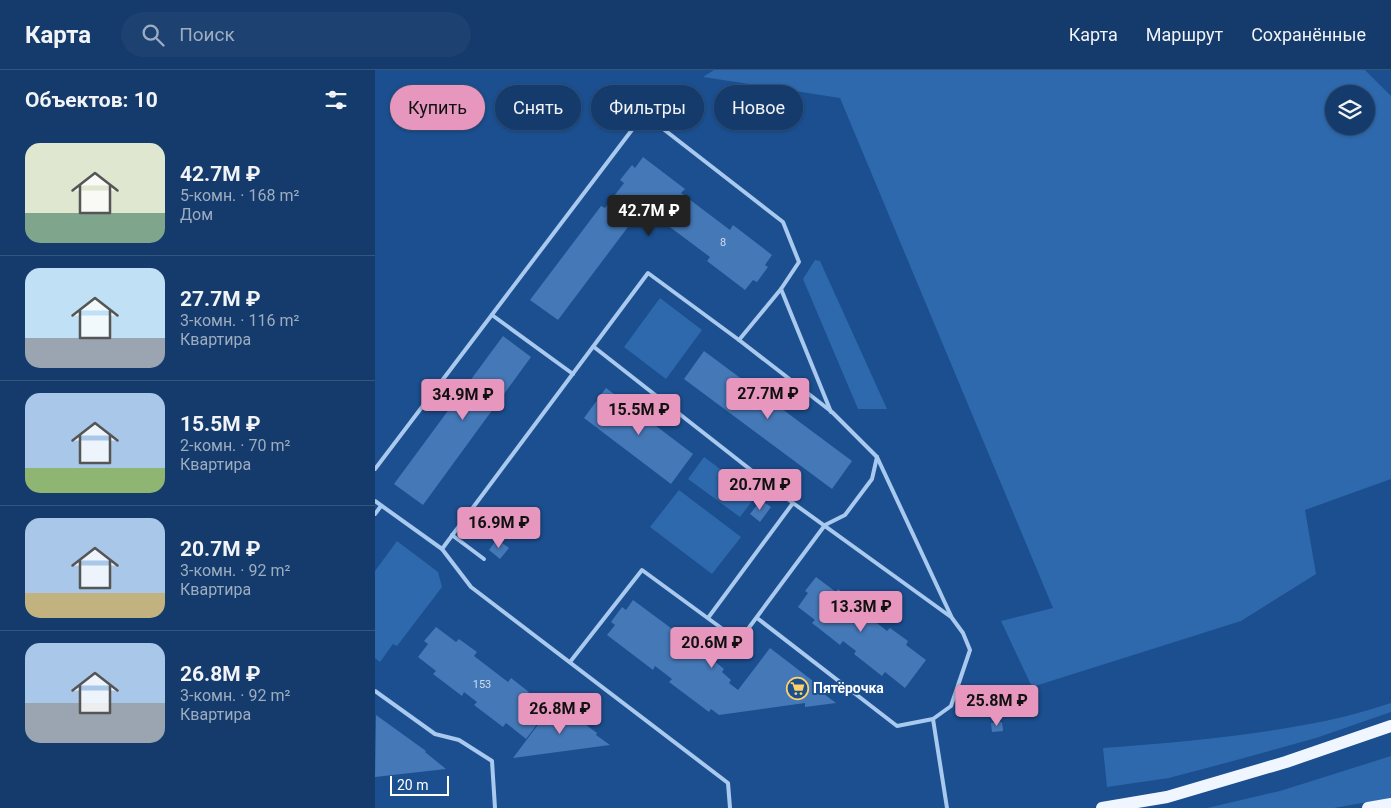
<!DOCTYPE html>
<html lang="ru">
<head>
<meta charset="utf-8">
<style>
  body { margin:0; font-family:Roboto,sans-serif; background:#1d4271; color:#f1f3f6; height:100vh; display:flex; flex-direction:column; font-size:19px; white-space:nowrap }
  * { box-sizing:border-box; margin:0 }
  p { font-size:16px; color:#9dadc1 }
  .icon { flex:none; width:28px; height:28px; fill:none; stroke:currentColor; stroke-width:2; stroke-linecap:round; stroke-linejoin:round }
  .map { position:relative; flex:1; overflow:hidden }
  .details { display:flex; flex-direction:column; background:#143b6b; width:375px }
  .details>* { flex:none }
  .top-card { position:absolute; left:15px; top:15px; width:475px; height:45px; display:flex; gap:10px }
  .tools { position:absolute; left:950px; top:15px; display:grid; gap:10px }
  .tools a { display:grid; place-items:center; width:50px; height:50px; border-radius:50%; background:#143b6b; box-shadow:0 1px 4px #0004,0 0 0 1px #33557e; font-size:25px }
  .scale { position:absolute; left:15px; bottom:12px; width:59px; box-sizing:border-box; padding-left:5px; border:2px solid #fff; border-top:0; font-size:14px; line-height:18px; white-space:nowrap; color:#fff; -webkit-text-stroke:4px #1b4f8f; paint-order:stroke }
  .price { position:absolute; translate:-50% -42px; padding:0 11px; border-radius:5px; background:#e797bd; color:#111; font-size:16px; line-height:32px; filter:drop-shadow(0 1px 2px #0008) }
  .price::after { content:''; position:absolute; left:50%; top:30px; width:15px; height:11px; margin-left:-8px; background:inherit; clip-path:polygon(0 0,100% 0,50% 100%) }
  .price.on { background:#222; color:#fff }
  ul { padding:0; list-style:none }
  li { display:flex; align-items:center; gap:15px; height:125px; padding:0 25px }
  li+li { border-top:1px solid #33557e }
  li span { display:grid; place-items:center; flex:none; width:140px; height:100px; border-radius:15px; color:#555 }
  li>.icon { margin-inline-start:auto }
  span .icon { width:60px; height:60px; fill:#fffc; stroke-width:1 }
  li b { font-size:21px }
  h2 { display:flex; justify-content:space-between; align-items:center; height:60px; padding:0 25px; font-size:21px }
  .tag { padding:0 18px; border-radius:22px; background:#143b6b; box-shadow:0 1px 4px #0004,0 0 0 1px #33557e; font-size:18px; line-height:45px }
  .tag.on { background:#e797bd; color:#111 }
  header { display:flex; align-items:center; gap:30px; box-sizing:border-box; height:70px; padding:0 25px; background:#143b6b; border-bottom:1px solid #33557e }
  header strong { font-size:24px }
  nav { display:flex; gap:28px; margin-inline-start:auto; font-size:18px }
  .search { width:350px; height:45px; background:#1d4271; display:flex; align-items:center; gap:12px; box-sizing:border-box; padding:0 18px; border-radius:28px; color:#9dadc1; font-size:19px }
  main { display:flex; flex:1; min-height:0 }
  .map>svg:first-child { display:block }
  .green { fill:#2e69ad; fill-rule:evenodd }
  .building { fill:#4478b7 }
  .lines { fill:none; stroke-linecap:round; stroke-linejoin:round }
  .service { stroke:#a9c9ee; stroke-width:4 }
  .primary { stroke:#f0f6ff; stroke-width:12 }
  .labels { text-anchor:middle; stroke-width:4; stroke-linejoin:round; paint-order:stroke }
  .number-label { font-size:11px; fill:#d0dded }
  .poi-label { font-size:14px; font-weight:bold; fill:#fff; stroke:#1b4f8f; text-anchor:start }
</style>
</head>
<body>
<header>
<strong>Карта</strong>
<div class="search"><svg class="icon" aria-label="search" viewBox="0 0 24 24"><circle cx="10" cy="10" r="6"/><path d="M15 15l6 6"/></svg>Поиск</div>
<nav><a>Карта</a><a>Маршрут</a><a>Сохранённые</a></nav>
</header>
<main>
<section class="details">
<h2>Объектов: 10<svg class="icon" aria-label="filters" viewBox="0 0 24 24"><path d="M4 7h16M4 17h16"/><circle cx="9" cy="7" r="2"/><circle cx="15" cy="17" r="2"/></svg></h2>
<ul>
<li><span style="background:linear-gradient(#dfe7d0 70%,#7fa58c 0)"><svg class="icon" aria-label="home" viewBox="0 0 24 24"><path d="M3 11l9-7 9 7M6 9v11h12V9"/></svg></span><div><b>42.7M ₽</b><p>5-комн. · 168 m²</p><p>Дом</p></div></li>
<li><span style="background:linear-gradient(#bfe0f5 70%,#9aa5b1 0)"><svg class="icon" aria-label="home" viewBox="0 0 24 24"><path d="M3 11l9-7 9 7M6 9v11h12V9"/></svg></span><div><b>27.7M ₽</b><p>3-комн. · 116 m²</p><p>Квартира</p></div></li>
<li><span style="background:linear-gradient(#a9c7e8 75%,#8fb573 0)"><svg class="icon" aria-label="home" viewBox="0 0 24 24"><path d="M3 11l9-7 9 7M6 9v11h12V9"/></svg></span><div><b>15.5M ₽</b><p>2-комн. · 70 m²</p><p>Квартира</p></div></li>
<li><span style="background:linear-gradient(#a9c7e8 75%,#c2b280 0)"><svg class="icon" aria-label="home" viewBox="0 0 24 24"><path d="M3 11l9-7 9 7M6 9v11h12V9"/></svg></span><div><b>20.7M ₽</b><p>3-комн. · 92 m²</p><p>Квартира</p></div></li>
<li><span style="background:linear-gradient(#a9c7e8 60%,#9aa5b1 0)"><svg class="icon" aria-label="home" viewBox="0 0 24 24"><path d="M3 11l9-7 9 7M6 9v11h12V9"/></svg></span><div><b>26.8M ₽</b><p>3-комн. · 92 m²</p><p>Квартира</p></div></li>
</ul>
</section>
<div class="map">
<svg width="1016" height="738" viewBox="0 0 1016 738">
  <rect width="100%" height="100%" fill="#1b4f8f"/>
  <g class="green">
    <path d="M339,0H990L1016,26V409L930,440L941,504L866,551L657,617L626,551L678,538L465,28L328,7ZM959,24H991V56H959Z"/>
    <polygon points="440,190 445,191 512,339 483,339 428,209"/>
    <polygon points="285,228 327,260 291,309 249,277"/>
    <polygon points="329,387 381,426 365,447 313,409"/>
    <polygon points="304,420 366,467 337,504 275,457"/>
    <polygon points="22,471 63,502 67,517 22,576 18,574 5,592 0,588 0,501"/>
    <path d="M1016,633V642L941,668L858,691L794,708L732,717L728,678C807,672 890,665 968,647C984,643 1000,638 1016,633Z"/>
    <polygon points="1016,686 1016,728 959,738 832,738 905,721"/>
  </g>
  <g class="building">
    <polygon points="268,87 310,119 306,123 355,160 358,155 397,185 390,195 393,197 382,212 378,210 370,220 332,191 335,187 268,137 183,250 155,230 226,136 230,138 249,113 245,110 257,95 260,98"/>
    <polygon points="128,266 156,287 48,435 19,414"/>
    <polygon points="329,281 477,391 457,419 309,309"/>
    <polygon points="231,318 318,384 296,414 209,348"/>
    <polygon points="386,430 396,437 385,452 375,444"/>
    <polygon points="122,469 134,478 125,489 114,480"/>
    <polygon points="441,507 461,522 463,519 481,533 479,535 512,561 515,558 533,571 531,575 551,590 530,618 510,602 507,606 479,584 481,581 468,571 465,575 437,553 440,550 423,537 433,523 430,521"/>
    <polygon points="258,530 304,564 301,568 329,589 332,585 349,599 347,602 356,610 354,613 363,620 395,578 451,621 449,624 461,633 430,637 430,633 344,645 336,639 334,642 294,612 297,609 280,596 278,600 232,565 240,555 236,552 247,537 251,540"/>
    <polygon points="61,557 81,572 84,569 102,582 99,586 133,612 136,608 154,622 151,625 172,641 151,669 131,653 128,657 99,635 102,632 89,622 87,626 58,604 61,601 43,587 53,574 49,571"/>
    <polygon points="180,632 222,663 221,665 235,675 138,688"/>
    <polygon points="1,645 51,681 50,682 71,699 0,707"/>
    <polygon points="627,652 628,661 617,662 616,653"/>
  </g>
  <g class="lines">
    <g class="service">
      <polyline points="117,245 198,304"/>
      <polyline points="364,270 406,219"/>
      <polyline points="219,277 418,433 576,547"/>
      <polyline points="0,399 269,44 408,152 424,192 406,219 456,342"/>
      <polyline points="0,431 67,479 96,517 353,713 355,738"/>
      <polyline points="0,444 6,436"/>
      <polyline points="77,465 109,489"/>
      <polyline points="67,479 273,203 364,270 457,342 502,387 577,548 588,563 595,580 576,636 558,649 572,738"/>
      <polyline points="333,548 418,433"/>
      <polyline points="382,548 522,656 558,649"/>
      <polyline points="195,592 267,500 364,571 450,455 470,445 497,409 502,387"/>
      <polyline points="0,621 60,664 84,670 117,691 120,738"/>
    </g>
    <g class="primary">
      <polyline points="727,738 792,727 911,692 1016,656"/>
      <polyline points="993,738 1016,734"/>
    </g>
  </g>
  <defs>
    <symbol id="supermarket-ring" viewBox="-11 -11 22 22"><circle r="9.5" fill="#1b4f8f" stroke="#ffd166" stroke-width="1.5"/><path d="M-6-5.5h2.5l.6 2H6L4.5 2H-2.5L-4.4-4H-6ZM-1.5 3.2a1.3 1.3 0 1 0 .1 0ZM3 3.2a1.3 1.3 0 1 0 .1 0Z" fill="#ffd166"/></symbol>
  </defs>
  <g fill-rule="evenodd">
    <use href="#supermarket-ring" x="410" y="606" width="25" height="25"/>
  </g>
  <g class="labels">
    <g class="number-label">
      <text x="348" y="176">8</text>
      <text x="107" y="618">153</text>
    </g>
    <g class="poi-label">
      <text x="438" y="623">Пятёрочка</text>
    </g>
  </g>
</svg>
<div class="tools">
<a><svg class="icon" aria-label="layers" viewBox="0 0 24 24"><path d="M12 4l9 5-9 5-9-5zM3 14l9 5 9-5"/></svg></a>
</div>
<div class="scale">20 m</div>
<b class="price on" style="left:274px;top:167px">42.7M ₽</b>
<b class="price" style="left:393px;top:350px">27.7M ₽</b>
<b class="price" style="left:88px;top:351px">34.9M ₽</b>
<b class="price" style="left:264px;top:366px">15.5M ₽</b>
<b class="price" style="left:385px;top:441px">20.7M ₽</b>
<b class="price" style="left:124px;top:479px">16.9M ₽</b>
<b class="price" style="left:486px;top:563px">13.3M ₽</b>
<b class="price" style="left:337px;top:599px">20.6M ₽</b>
<b class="price" style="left:622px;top:657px">25.8M ₽</b>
<b class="price" style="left:185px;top:665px">26.8M ₽</b>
<div class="top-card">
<a class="tag on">Купить</a>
<a class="tag">Снять</a>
<a class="tag">Фильтры</a>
<a class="tag">Новое</a>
</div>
</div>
</main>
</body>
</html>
